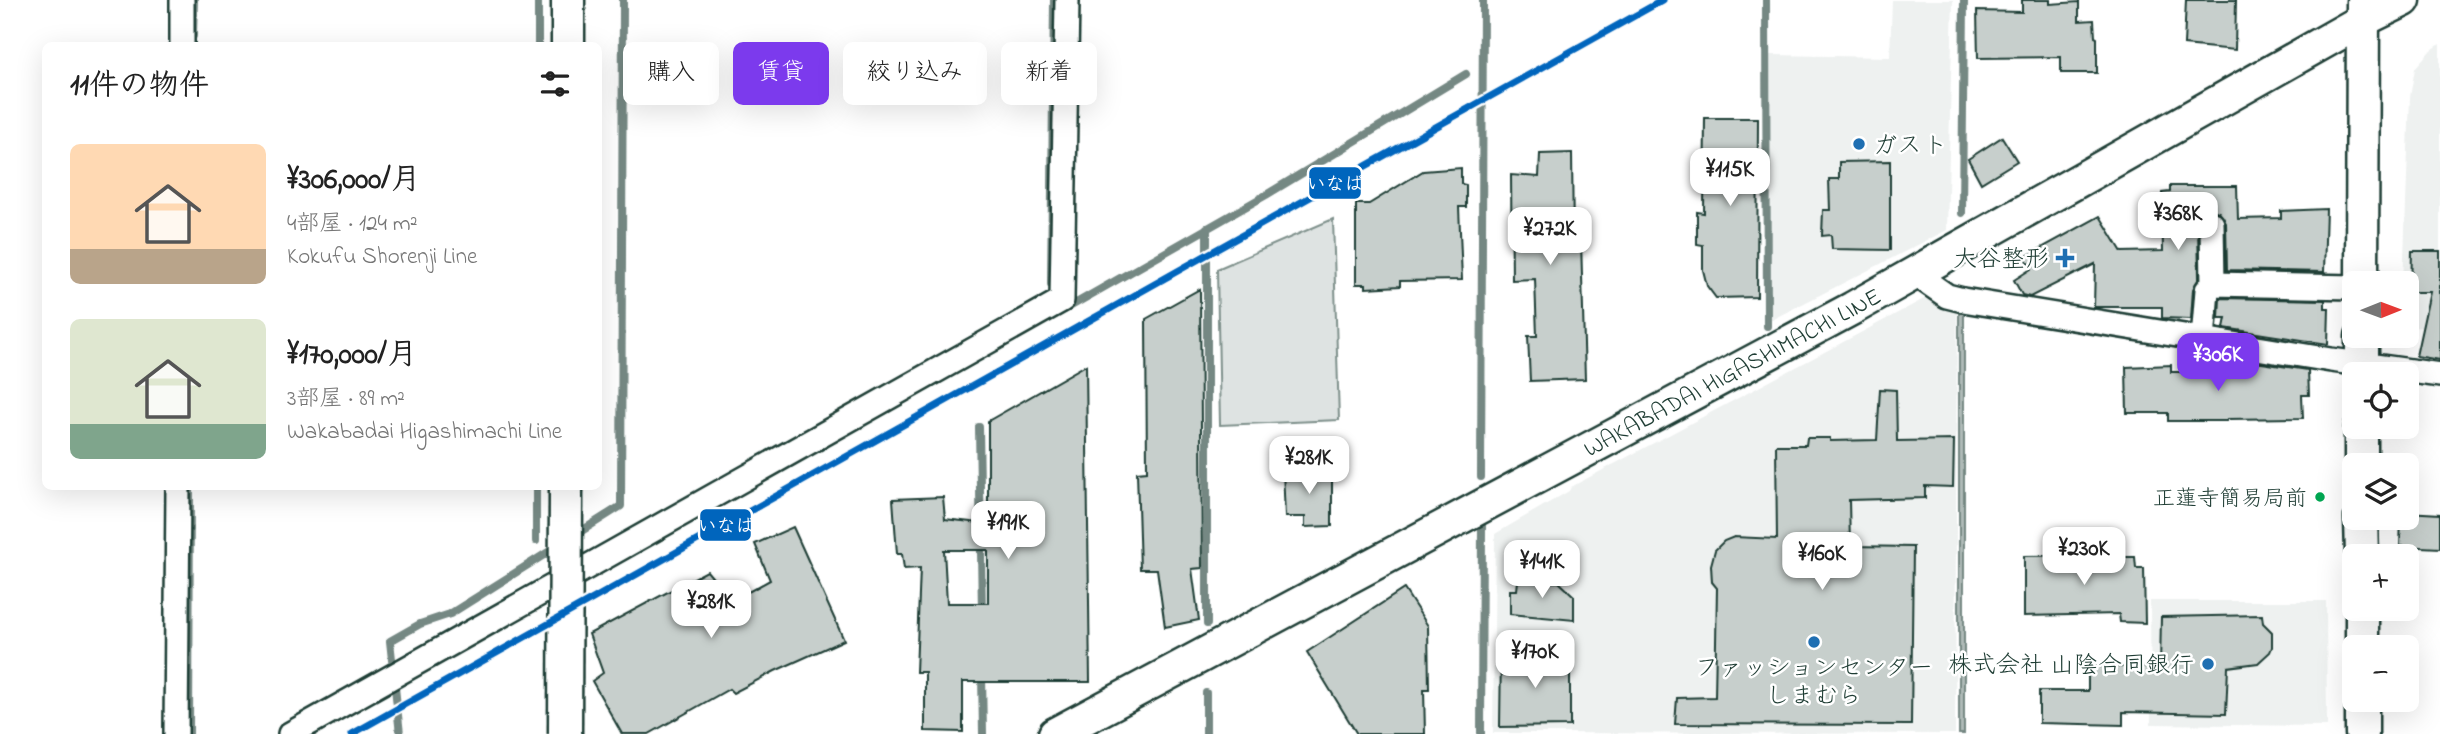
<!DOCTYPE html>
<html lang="ja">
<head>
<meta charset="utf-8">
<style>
  body { margin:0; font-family:"Indie Flower","Klee One",sans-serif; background:#f2f2f2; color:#222; height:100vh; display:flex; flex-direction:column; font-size:26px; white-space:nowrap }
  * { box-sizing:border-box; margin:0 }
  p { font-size:23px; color:#767676 }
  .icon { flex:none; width:38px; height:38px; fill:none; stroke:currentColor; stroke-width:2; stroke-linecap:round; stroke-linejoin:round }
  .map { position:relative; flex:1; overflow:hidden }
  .side { position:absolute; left:42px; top:42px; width:560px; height:448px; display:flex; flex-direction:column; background:#fff; border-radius:10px; box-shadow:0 7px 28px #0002 }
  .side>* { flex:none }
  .banner { position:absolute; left:623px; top:42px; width:665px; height:63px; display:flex; gap:14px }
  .needle { width:46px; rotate:89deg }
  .buttons { position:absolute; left:2342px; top:271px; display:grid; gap:14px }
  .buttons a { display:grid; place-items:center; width:77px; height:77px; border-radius:10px; background:#fff; box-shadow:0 7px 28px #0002; font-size:35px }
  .price { position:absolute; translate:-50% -60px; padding:0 16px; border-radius:14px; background:#fff; color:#222; font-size:23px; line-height:46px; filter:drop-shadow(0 2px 4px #0008) }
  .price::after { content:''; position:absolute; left:50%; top:42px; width:21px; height:16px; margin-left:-10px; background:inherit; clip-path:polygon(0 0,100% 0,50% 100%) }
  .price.current { background:#7c3aed; color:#fff }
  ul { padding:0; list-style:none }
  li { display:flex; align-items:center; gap:21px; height:175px; padding:0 28px }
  li span { display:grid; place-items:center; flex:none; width:196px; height:140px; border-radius:10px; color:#555 }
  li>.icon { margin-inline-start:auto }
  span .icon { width:84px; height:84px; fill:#fffc; stroke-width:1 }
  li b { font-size:30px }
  h2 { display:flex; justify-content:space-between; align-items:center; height:84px; padding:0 28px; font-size:30px }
  .pill { padding:0 24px; border-radius:10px; background:#fff; box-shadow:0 7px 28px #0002; font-size:24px; line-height:63px }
  .pill.current { background:#7c3aed; color:#fff }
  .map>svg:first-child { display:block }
  .built { fill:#eef1f0 }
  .green { fill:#dee3e2; stroke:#7e908b; stroke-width:2 }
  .water { fill:#afbab7; stroke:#758883; stroke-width:2 }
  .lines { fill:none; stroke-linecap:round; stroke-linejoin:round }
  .stream { stroke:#758883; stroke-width:8 }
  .building { fill:#c7cfcc; stroke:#1f3d34; stroke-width:2; fill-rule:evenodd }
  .street-casing { stroke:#1f3d34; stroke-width:28 }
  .secondary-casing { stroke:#1f3d34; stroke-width:37 }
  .street { stroke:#fff; stroke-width:23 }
  .secondary { stroke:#fff; stroke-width:32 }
  .secondary-bridge-casing { stroke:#1f3d34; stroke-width:37; stroke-linecap:butt }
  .secondary-bridge { stroke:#fff; stroke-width:32 }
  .rail-1-casing { stroke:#fff; stroke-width:12 }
  .rail-1 { stroke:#0065bd; stroke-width:7 }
  .poi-dot { fill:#1f6fb2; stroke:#fff; stroke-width:2.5 }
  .bus-dot { fill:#00a651; stroke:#fff; stroke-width:2.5 }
  .labels { text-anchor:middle; stroke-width:5; stroke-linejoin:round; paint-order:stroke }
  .bus-label { font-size:22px; fill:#1f3d34; stroke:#fff; text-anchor:end }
  .poi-label { font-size:24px; fill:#1f3d34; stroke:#fff; text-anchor:end }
  .street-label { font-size:24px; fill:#1f3d34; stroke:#fff }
  .line-badge { stroke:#fff; stroke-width:2.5 }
  .badge-label { font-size:19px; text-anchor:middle; font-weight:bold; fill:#fff }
</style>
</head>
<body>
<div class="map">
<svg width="2440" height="734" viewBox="0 0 2440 734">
  <rect width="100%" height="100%" fill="#fff"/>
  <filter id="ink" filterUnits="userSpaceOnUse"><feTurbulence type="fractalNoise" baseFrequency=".0143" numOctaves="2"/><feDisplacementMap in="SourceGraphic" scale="14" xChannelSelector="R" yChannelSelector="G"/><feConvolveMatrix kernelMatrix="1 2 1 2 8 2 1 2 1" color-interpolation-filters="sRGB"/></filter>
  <g filter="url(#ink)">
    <g class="built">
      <polygon points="1892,0 1953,0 1947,230 1769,321 1769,55 1890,57"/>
      <polygon points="2440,44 2440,328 2406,327 2406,284 2403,284 2410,97 2415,68 2429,52"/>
      <polygon points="1924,299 1957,305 1955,734 1493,733 1495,534 1569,491 1571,487"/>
      <polygon points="2150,601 2326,601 2327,726 2151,724"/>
    </g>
    <polygon class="green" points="1333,219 1339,420 1220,425 1217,269"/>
    <rect class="water" x="1959" y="304" width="5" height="430"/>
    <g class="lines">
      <g class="stream">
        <polyline points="1766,0 1767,326"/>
        <polyline points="193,36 194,0"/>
        <polyline points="538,46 538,0"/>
        <polyline points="1962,213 1964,0"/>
        <polyline points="1207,228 1207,624"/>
        <polyline points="1051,284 1054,0"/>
        <polyline points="1064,310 1266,195 1466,74"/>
        <polyline points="979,427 982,612"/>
        <polyline points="1481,477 1483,0"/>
        <polyline points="572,537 621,506 623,0"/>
        <polyline points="536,541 536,486"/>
        <polyline points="982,674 983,734"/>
        <polyline points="1206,693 1206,734"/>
        <polyline points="189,734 190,486"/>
        <polyline points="400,734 390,641 420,624 450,614 558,546"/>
        <polyline points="1481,734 1482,524"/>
      </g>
    </g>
    <g class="building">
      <polygon points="2022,0 2050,0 2050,4 2079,2 2079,21 2094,20 2095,37 2097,38 2097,73 2061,73 2061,57 1978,58 1977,11 2022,12"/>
      <polygon points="2186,0 2236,0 2235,50 2184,45"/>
      <polygon points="1705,118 1758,118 1757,297 1716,298 1707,286 1703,270 1703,245 1697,244 1697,212 1704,213"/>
      <polygon points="2002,137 2017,161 1981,183 1968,159"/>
      <polygon points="1572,153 1573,240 1581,241 1585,379 1530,381 1528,336 1537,336 1535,279 1512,280 1511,175 1539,177 1540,154"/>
      <polygon points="1890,161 1890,250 1832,249 1831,235 1822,236 1823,210 1830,210 1829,179 1839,179 1839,162"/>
      <polygon points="1461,168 1461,184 1466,185 1466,207 1459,207 1462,280 1400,281 1400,286 1366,288 1366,284 1356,284 1356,204 1369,204 1423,171"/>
      <polygon points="2170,186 2237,186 2238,219 2281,218 2281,211 2326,209 2324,272 2227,270 2226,223 2219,212 2211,210 2204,212 2198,224 2199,278 2193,289 2191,319 2162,318 2162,307 2094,307 2095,264 2030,297 2022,295 2014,280 2031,269 2025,257 2100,216 2122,252 2163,251 2162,193 2170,192"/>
      <polygon points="2412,251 2440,251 2440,360 2416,356 2430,292 2411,292"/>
      <polygon points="1200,289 1202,568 1192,569 1199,620 1165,627 1157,569 1140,569 1137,472 1147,471 1146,319"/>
      <polygon points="2220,298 2325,300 2325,308 2329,308 2328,344 2224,328 2226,318 2219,318"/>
      <polygon points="2242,360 2308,370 2309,395 2302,395 2303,418 2227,419 2227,421 2168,421 2168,413 2127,413 2126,367 2171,365 2171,372 2242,372"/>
      <path d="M1086,365L1090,682H963V732L925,731V672H916L920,568L904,569L902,554H897L893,499L943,497L945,519L988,524V421ZM944,550H988V603H947Z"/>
      <polygon points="1880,389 1896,390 1897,441 1954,440 1953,487 1925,486 1925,498 1849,500 1850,546 1913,547 1911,725 1675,724 1677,698 1715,697 1717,588 1712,582 1711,565 1715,550 1724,541 1734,537 1777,539 1776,445 1806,445 1807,438 1830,438 1830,441 1877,440"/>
      <polygon points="1283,470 1332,470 1332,526 1305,527 1305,517 1285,517"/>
      <polygon points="2406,512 2440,514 2440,548 2400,546 2401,518 2406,518"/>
      <polygon points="793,527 844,640 775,671 733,693 729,689 649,734 622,734 592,681 603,673 589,634 707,571 732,601 770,580 755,544"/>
      <polygon points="2114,555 2114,557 2135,557 2136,568 2144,568 2145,623 2120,622 2119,614 2024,616 2024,556"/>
      <polygon points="1518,581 1559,582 1574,596 1574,620 1510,614 1510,590 1517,590"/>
      <polygon points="1404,589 1428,626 1429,689 1424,689 1425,734 1357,734 1307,652"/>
      <polygon points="2262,615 2263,623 2272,632 2272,647 2270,652 2258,663 2228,667 2226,714 2123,712 2123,725 2039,723 2039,691 2088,691 2088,666 2160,668 2161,617"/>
      <polygon points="1501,653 1570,653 1570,726 1500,727"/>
    </g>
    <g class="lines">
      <defs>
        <g id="street">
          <polyline points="182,46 182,0"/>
          <polyline points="2212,224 2213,284"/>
          <polyline points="1914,273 1947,296 1963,300 2331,360 2440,375"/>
          <polyline points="2203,339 2207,290 2213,284 2354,287"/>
          <polyline points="176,734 178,486"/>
          <polyline points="290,734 1062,300 1067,0"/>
        </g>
        <g id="secondary">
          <polyline points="568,46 568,0"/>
          <polyline points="2362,284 2363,1"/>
          <polyline points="2362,374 2362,336"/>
          <polyline points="2361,466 2361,427"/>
          <polyline points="2361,518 2362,556"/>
          <polyline points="2362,609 2362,648"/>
          <polyline points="1055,734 1853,308 2363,20 2404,0"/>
          <polyline points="2362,734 2362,700"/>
        </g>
      </defs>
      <use href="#street" class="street-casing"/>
      <use href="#secondary" class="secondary-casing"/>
      <use href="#street" class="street"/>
      <use href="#secondary" class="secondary"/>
      <defs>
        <polyline id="secondary-bridge" points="565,734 566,486"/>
      </defs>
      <use href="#secondary-bridge" class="secondary-bridge-casing"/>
      <use href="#secondary-bridge" class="secondary-bridge"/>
      <defs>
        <path id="rail-1" d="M352,734C790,490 1225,243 1663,0"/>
      </defs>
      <use href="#rail-1" class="rail-1-casing"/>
      <use href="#rail-1" class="rail-1"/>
    </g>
  </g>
  <g class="poi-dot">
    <circle cx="1859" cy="144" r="7"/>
    <path d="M2061.5 247.5h7v7h7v7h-7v7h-7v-7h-7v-7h7z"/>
    <circle cx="1814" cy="642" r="7"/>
    <circle cx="2208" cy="664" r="7"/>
  </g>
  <circle class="bus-dot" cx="2320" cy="497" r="6"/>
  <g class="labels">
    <g class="bus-label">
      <text x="2307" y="505">正蓮寺簡易局前</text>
    </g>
    <g class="poi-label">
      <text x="1873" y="152" text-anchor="start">ガスト</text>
      <text x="2049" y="266">大谷整形</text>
      <text x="2194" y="672">株式会社 山陰合同銀行</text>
      <text x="1814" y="675" text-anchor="middle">ファッションセンター<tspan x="1814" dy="28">しまむら</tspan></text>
    </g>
    <g class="street-label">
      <text transform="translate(1732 372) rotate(-28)" y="8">WAKABADAI HIGASHIMACHI LINE</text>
    </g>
  </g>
  <g class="line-badge">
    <rect x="1308" y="166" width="54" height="34" rx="7" fill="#0065bd"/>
    <rect x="699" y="508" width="53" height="34" rx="7" fill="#0065bd"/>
  </g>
  <g class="badge-label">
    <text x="1335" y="190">いなば</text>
    <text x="726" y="532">いなば</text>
  </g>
</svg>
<div class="buttons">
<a><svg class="needle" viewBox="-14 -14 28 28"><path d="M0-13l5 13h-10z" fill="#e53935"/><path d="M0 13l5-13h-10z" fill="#767676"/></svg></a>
<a><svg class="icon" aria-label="locate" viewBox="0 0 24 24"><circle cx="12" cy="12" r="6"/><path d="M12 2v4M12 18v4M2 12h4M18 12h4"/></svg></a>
<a><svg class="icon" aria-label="layers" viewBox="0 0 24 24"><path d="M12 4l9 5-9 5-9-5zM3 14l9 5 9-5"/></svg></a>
<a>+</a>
<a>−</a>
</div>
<b class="price" style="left:1730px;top:208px">¥115K</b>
<b class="price" style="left:2178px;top:252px">¥368K</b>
<b class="price" style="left:1550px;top:267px">¥272K</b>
<b class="price current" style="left:2218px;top:393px">¥306K</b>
<b class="price" style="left:1309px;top:496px">¥281K</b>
<b class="price" style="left:1008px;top:561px">¥191K</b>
<b class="price" style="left:2084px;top:587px">¥230K</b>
<b class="price" style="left:1822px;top:592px">¥160K</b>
<b class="price" style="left:1542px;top:600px">¥141K</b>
<b class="price" style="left:711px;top:640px">¥281K</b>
<b class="price" style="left:1535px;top:690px">¥170K</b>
<div class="banner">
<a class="pill">購入</a>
<a class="pill current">賃貸</a>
<a class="pill">絞り込み</a>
<a class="pill">新着</a>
</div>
<section class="side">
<h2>11件の物件<svg class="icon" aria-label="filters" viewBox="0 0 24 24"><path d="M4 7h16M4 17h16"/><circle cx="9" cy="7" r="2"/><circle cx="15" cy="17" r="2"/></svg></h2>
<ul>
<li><span style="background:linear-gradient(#ffd9b3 75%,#b9a48a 0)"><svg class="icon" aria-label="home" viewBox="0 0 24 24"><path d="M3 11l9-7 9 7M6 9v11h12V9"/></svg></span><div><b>¥306,000/月</b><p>4部屋 · 124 m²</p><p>Kokufu Shorenji Line</p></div></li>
<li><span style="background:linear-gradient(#dfe7d0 75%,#7fa58c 0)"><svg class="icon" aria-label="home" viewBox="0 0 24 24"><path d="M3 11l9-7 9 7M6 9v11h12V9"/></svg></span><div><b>¥170,000/月</b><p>3部屋 · 89 m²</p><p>Wakabadai Higashimachi Line</p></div></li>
</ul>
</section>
</div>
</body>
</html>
